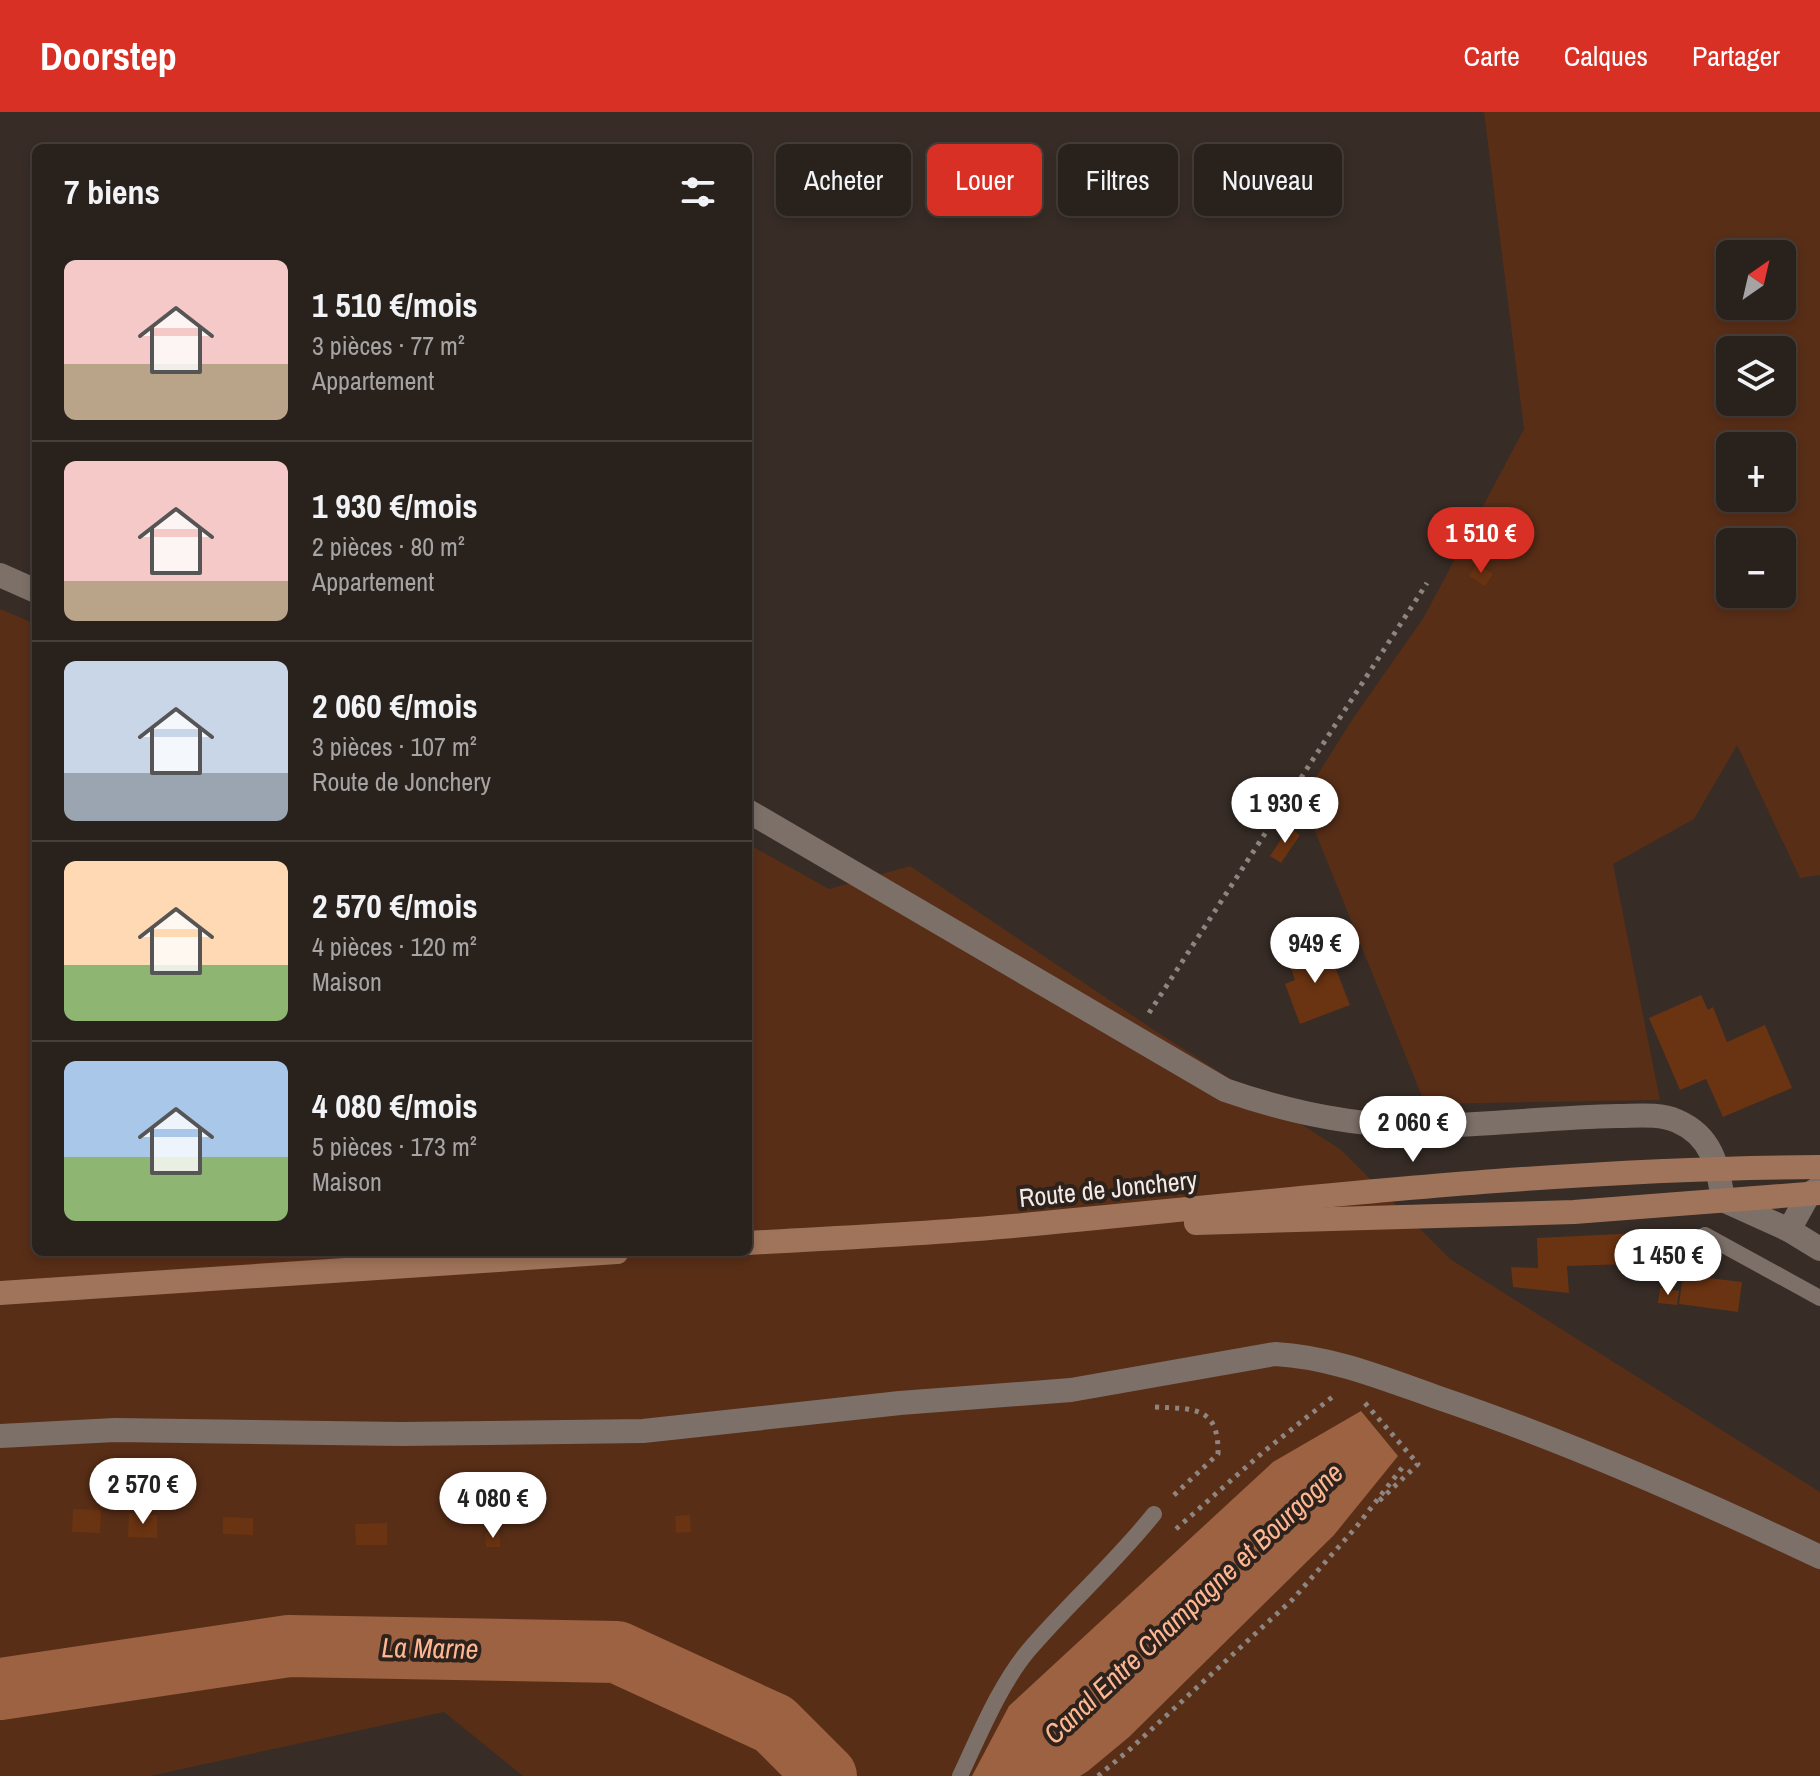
<!DOCTYPE html>
<html lang="fr">
<head>
<meta charset="utf-8">
<style>
  body { margin:0; font-family:"Archivo Narrow",sans-serif; background:#312925; color:#f1f3f6; height:100vh; display:flex; flex-direction:column; font-size:30px; white-space:nowrap }
  * { box-sizing:border-box; margin:0 }
  p { font-size:26px; color:#a5a3a3 }
  .icon { flex:none; width:44px; height:44px; fill:none; stroke:currentColor; stroke-width:2; stroke-linecap:round; stroke-linejoin:round }
  .map { position:relative; flex:1; overflow:hidden }
  .details { position:absolute; left:32px; top:32px; width:720px; height:1112px; display:flex; flex-direction:column; background:#29211c; border-radius:12px; box-shadow:0 4px 12px #0003,0 0 0 2px #453e3b }
  .details>* { flex:none }
  .top-card { position:absolute; left:776px; top:32px; width:760px; height:72px; display:flex; gap:16px }
  .needle { width:52px; rotate:34deg }
  .controls { position:absolute; left:1716px; top:128px; display:grid; gap:16px }
  .controls a { display:grid; place-items:center; width:80px; height:80px; border-radius:12px; background:#29211c; box-shadow:0 4px 12px #0003,0 0 0 2px #453e3b; font-size:40px }
  .price { position:absolute; translate:-50% -68px; padding:0 18px; border-radius:28px; background:#fff; color:#222; font-size:26px; line-height:52px; filter:drop-shadow(0 2px 4px #0008) }
  .price::after { content:''; position:absolute; left:50%; top:48px; width:24px; height:18px; margin-left:-12px; background:inherit; clip-path:polygon(0 0,100% 0,50% 100%) }
  .price.current { background:#d93025; color:#fff }
  ul { padding:0; list-style:none }
  li { display:flex; align-items:center; gap:24px; height:200px; padding:0 32px }
  li+li { border-top:2px solid #453e3b }
  li span { display:grid; place-items:center; flex:none; width:224px; height:160px; border-radius:12px; color:#555 }
  li>.icon { margin-inline-start:auto }
  span .icon { width:96px; height:96px; fill:#fffc; stroke-width:1 }
  li b { font-size:34px }
  h2 { display:flex; justify-content:space-between; align-items:center; height:96px; padding:0 32px; font-size:34px }
  .tag { padding:0 28px; border-radius:12px; background:#29211c; box-shadow:0 4px 12px #0003,0 0 0 2px #453e3b; font-size:28px; line-height:72px }
  .tag.current { background:#d93025; color:#fff }
  header { display:flex; align-items:center; gap:48px; box-sizing:border-box; height:112px; padding:0 40px; background:#d93025; color:#fff }
  header strong { font-size:38px }
  nav { display:flex; gap:44px; margin-inline-start:auto; font-size:28px }
  .map>svg:first-child { display:block }
  .green { fill:#582e17; fill-rule:evenodd }
  .water { fill:#9d6241 }
  .lines { fill:none; stroke-linecap:round; stroke-linejoin:round }
  .river { stroke:#9d6241; stroke-width:62 }
  .building { fill:#6a3311 }
  .path { stroke:#8e8580; stroke-width:5; stroke-dasharray:4 6; stroke-linecap:butt }
  .lane { stroke:#7d7069; stroke-width:16 }
  .street { stroke:#7d7069; stroke-width:24 }
  .secondary { stroke:#a0745a; stroke-width:24 }
  .labels { text-anchor:middle; stroke-width:8; stroke-linejoin:round; paint-order:stroke }
  .street-label { font-size:26px; fill:#f2eae6; stroke:#2d221c }
  .water-label { font-size:28px; font-style:italic; fill:#feb792; stroke:#2d221c }
</style>
</head>
<body>
<header>
<strong>Doorstep</strong>
<nav><a>Carte</a><a>Calques</a><a>Partager</a></nav>
</header>
<div class="map">
<svg width="1820" height="1664" viewBox="0 0 1820 1664">
  <rect width="100%" height="100%" fill="#372c26"/>
  <g class="green">
    <path d="M1484,0H1820V763L1800,766L1737,633L1694,707L1613,752L1660,988L1425,992L1302,687L1354,605L1424,505L1524,317ZM1730,142H1782V194H1730ZM1730,238H1782V290H1730ZM1730,334H1782V386H1730ZM1730,430H1782V482H1730Z"/>
    <polygon points="0,497 36,512 36,1140 748,1140 748,732 829,777 910,754 1154,918 1340,1037 1450,1147 1820,1380 1820,1664 523,1664 444,1600 150,1664 0,1664"/>
  </g>
  <polygon class="water" points="1361,1299 1398,1344 1334,1423 1129,1625 1088,1659 1080,1664 972,1664 1009,1594 1273,1350"/>
  <g class="lines">
    <polyline class="river" points="0,1577 289,1534 617,1540 774,1612 826,1664"/>
  </g>
  <g class="building">
    <polygon points="1477,452 1493,462 1485,474 1469,464"/>
    <polygon points="1289,715 1300,723 1281,751 1270,744"/>
    <polygon points="1326,832 1350,893 1300,912 1285,872 1295,868 1287,845"/>
    <polygon points="1701,883 1708,898 1713,895 1727,930 1765,913 1792,976 1723,1005 1706,967 1680,978 1649,906"/>
    <polygon points="1659,1120 1661,1151 1567,1154 1569,1181 1513,1175 1511,1155 1538,1156 1537,1126"/>
    <polygon points="1683,1163 1742,1170 1738,1200 1679,1192"/>
    <polygon points="1660,1176 1679,1179 1677,1193 1658,1191"/>
    <polygon points="73,1397 101,1398 100,1421 72,1420"/>
    <polygon points="129,1401 157,1403 157,1426 128,1425"/>
    <polygon points="690,1403 691,1420 676,1421 675,1404"/>
    <polygon points="223,1405 253,1406 253,1423 223,1422"/>
    <polygon points="387,1411 387,1433 356,1433 355,1412"/>
    <polygon points="500,1420 500,1435 486,1435 485,1421"/>
  </g>
  <g class="lines">
    <g class="path">
      <polyline points="1149,901 1427,471"/>
      <polyline points="1365,1291 1418,1352 1379,1389"/>
      <path d="M1155,1295C1194,1297 1219,1294 1218,1342L1172,1385"/>
      <polyline points="1176,1417 1262,1341 1336,1282"/>
      <polyline points="1098,1664 1128,1639 1293,1487 1357,1414 1405,1352"/>
    </g>
    <g class="lane">
      <polyline points="1705,1123 1820,1186"/>
      <path d="M960,1664C979,1624 999,1574 1028,1539C1068,1492 1115,1451 1154,1402"/>
    </g>
    <g class="street">
      <polyline points="0,463 36,479"/>
      <path d="M748,699L1225,978C1291,1001 1358,1015 1428,1014C1491,1013 1554,1005 1617,1004C1637,1004 1658,1001 1677,1009C1712,1024 1718,1054 1723,1088L1789,1118"/>
      <polyline points="1820,1075 1809,1082 1789,1118 1820,1137"/>
      <path d="M0,1324L115,1318L401,1322L643,1319L900,1291L1071,1278L1275,1242C1332,1245 1385,1267 1439,1286C1569,1330 1696,1386 1820,1445"/>
    </g>
    <g class="secondary">
      <polyline points="1196,1111 1574,1100 1820,1081"/>
      <path d="M748,1131C836,1126 925,1122 1013,1114C1281,1089 1550,1056 1820,1055"/>
      <polyline points="0,1181 617,1140"/>
    </g>
  </g>
  <g class="labels">
    <g class="street-label">
      <text transform="translate(1108 1077) rotate(-6)" y="9">Route de Jonchery</text>
    </g>
    <g class="water-label">
      <text transform="translate(1193 1491) rotate(-43)" y="10">Canal Entre Champagne et Bourgogne</text>
      <text transform="translate(430 1536) rotate(1)" y="10">La Marne</text>
    </g>
  </g>
</svg>
<div class="controls">
<a><svg class="needle" viewBox="-14 -14 28 28"><path d="M0-13l5 13h-10z" fill="#e53935"/><path d="M0 13l5-13h-10z" fill="#a5a3a3"/></svg></a>
<a><svg class="icon" aria-label="layers" viewBox="0 0 24 24"><path d="M12 4l9 5-9 5-9-5zM3 14l9 5 9-5"/></svg></a>
<a>+</a>
<a>−</a>
</div>
<b class="price current" style="left:1481px;top:463px">1 510 €</b>
<b class="price" style="left:1285px;top:733px">1 930 €</b>
<b class="price" style="left:1315px;top:873px">949 €</b>
<b class="price" style="left:1413px;top:1052px">2 060 €</b>
<b class="price" style="left:1668px;top:1185px">1 450 €</b>
<b class="price" style="left:143px;top:1414px">2 570 €</b>
<b class="price" style="left:493px;top:1428px">4 080 €</b>
<div class="top-card">
<a class="tag">Acheter</a>
<a class="tag current">Louer</a>
<a class="tag">Filtres</a>
<a class="tag">Nouveau</a>
</div>
<section class="details">
<h2>7 biens<svg class="icon" aria-label="filters" viewBox="0 0 24 24"><path d="M4 7h16M4 17h16"/><circle cx="9" cy="7" r="2"/><circle cx="15" cy="17" r="2"/></svg></h2>
<ul>
<li><span style="background:linear-gradient(#f6c9c9 65%,#b9a48a 0)"><svg class="icon" aria-label="home" viewBox="0 0 24 24"><path d="M3 11l9-7 9 7M6 9v11h12V9"/></svg></span><div><b>1 510 €/mois</b><p>3 pièces · 77 m²</p><p>Appartement</p></div></li>
<li><span style="background:linear-gradient(#f6c9c9 75%,#b9a48a 0)"><svg class="icon" aria-label="home" viewBox="0 0 24 24"><path d="M3 11l9-7 9 7M6 9v11h12V9"/></svg></span><div><b>1 930 €/mois</b><p>2 pièces · 80 m²</p><p>Appartement</p></div></li>
<li><span style="background:linear-gradient(#c9d6e8 70%,#9aa5b1 0)"><svg class="icon" aria-label="home" viewBox="0 0 24 24"><path d="M3 11l9-7 9 7M6 9v11h12V9"/></svg></span><div><b>2 060 €/mois</b><p>3 pièces · 107 m²</p><p>Route de Jonchery</p></div></li>
<li><span style="background:linear-gradient(#ffd9b3 65%,#8fb573 0)"><svg class="icon" aria-label="home" viewBox="0 0 24 24"><path d="M3 11l9-7 9 7M6 9v11h12V9"/></svg></span><div><b>2 570 €/mois</b><p>4 pièces · 120 m²</p><p>Maison</p></div></li>
<li><span style="background:linear-gradient(#a9c7e8 60%,#8fb573 0)"><svg class="icon" aria-label="home" viewBox="0 0 24 24"><path d="M3 11l9-7 9 7M6 9v11h12V9"/></svg></span><div><b>4 080 €/mois</b><p>5 pièces · 173 m²</p><p>Maison</p></div></li>
</ul>
</section>
</div>
</body>
</html>
